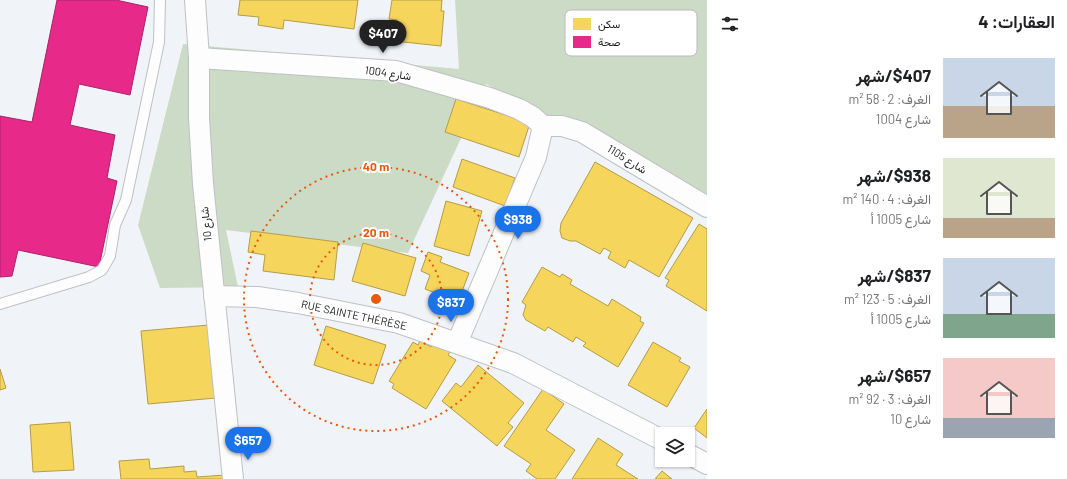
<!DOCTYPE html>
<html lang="ar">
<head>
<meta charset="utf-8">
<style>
  body { margin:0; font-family:Barlow,Vazirmatn,sans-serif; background:#f6f6f6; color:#202124; direction:rtl; height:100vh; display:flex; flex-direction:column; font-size:15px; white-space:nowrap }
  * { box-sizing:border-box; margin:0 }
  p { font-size:13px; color:#757577 }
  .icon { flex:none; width:22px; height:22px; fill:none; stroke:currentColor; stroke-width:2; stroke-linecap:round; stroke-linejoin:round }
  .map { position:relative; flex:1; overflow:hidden; direction:ltr }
  .drawer { display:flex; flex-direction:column; background:#fff; width:360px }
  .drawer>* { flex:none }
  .fabs { position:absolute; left:655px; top:427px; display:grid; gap:8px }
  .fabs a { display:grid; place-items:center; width:40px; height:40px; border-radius:0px; background:#fff; box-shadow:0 1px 3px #0004; font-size:20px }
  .price { position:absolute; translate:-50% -34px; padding:0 9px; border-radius:14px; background:#1a73e8; color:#fff; font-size:13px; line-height:26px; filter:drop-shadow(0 1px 2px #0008) }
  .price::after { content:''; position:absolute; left:50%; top:24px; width:12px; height:9px; margin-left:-6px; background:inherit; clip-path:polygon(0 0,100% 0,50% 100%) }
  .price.active { background:#222; color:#fff }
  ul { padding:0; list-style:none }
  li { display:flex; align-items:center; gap:12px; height:100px; padding:0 12px }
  li span { display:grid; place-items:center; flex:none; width:112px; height:80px; border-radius:0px; color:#555 }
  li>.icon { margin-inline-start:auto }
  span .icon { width:48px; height:48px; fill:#fffc; stroke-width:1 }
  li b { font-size:17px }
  h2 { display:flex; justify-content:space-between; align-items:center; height:48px; padding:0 12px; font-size:17px }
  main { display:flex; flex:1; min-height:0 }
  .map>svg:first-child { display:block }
  .green { fill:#ccdbc6 }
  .homes { fill:#f6d55c; stroke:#b39d49 }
  .health { fill:#e7298a; stroke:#a92469 }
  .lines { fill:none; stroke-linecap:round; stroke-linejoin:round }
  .service-casing { stroke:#bec1c4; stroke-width:12 }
  .minor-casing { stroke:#bec1c4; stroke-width:22 }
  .service { stroke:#fdfdfe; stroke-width:10 }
  .minor { stroke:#fdfdfe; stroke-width:20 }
  .ring { fill:none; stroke:#e8590c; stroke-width:2; stroke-dasharray:2 4 }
  .labels { text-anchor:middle; stroke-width:4; stroke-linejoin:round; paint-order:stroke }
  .street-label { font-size:11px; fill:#181a1d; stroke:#fff }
  .key { fill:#fff; stroke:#bababb; stroke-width:1 }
  .key-label { font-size:11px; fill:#181a1d }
  .centre { fill:#e8590c; stroke:#fff; stroke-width:2 }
  .ring-label { font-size:12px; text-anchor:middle; font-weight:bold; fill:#e8590c; stroke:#fff; stroke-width:4; stroke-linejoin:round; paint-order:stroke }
</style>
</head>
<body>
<main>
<section class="drawer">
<h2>العقارات: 4<svg class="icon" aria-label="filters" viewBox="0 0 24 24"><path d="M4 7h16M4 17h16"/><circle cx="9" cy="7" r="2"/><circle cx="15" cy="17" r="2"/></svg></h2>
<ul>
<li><span style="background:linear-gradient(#c9d6e8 60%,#b9a48a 0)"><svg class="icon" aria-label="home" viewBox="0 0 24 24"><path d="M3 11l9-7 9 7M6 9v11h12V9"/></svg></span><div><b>$407/شهر</b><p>الغرف: 2 · 58 m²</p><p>شارع 1004</p></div></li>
<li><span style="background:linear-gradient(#dfe7d0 75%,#b9a48a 0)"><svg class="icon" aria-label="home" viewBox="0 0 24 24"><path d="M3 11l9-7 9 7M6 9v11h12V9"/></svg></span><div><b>$938/شهر</b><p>الغرف: 4 · 140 m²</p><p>شارع 1005 أ</p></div></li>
<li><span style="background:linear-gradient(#c9d6e8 70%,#7fa58c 0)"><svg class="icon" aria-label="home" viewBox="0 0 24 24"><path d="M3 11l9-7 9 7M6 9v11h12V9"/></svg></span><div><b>$837/شهر</b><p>الغرف: 5 · 123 m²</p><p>شارع 1005 أ</p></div></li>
<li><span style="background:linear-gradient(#f6c9c9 75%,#9aa5b1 0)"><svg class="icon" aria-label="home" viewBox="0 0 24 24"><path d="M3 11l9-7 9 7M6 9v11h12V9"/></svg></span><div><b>$657/شهر</b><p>الغرف: 3 · 92 m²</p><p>شارع 10</p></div></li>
</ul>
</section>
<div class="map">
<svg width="707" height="479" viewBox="0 0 707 479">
  <rect width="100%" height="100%" fill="#f0f3f8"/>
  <polygon class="green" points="455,0 707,0 707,211 486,84 408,253 226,230 238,287 160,288 138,225 183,44 459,69"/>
  <g class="homes">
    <polygon points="240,0 358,0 354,29 284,20 283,29 258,25 259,17 238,15"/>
    <polygon points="392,0 442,0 441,11 444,11 441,46 394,41 397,20 389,19"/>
    <polygon points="456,99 530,123 519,157 445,132"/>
    <polygon points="462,159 515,178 505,206 453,187"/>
    <polygon points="595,162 693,218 659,277 629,260 625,268 608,258 611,252 604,248 600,254 576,241 570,241 562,238 560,231 561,223"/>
    <polygon points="446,201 482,211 469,256 434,246"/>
    <polygon points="699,224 707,229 707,311 666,286 669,280 665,278"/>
    <polygon points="251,231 338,242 334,280 263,271 265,255 248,252"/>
    <polygon points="363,243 416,258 405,296 352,281"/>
    <polygon points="428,252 442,257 440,262 469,273 458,302 425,289 430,275 421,271"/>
    <polygon points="542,267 560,277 562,274 572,280 570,284 608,306 612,299 641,317 640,321 644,323 618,367 583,346 586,343 576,337 573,342 548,327 545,331 526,320 523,315 526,305 522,302"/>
    <polygon points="209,325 216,398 148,404 141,331"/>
    <polygon points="326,326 386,345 373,384 314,365"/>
    <polygon points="420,341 431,347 434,342 450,352 448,355 456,360 426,409 392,388 394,384 389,381 413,342 418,345"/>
    <polygon points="653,342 681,358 679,361 690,367 667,407 628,385"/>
    <polygon points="478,365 524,403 508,423 513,427 497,446 442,401 456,383 461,387"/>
    <polygon points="0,369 6,388 0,390"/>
    <polygon points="543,389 564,404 546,430 575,450 555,479 537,479 526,471 531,464 504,446"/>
    <polygon points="707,409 707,438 694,428"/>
    <polygon points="70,422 74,470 33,472 30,425"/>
    <polygon points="598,438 623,454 616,465 638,479 572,479"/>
    <polygon points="149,459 150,469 184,466 184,472 196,471 197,477 225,475 225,479 121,479 119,461"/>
    <polygon points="662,471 672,479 655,479"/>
  </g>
  <polygon class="health" points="57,0 116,0 148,7 130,95 79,84 70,125 115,135 107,178 117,181 99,267 18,250 12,276 0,277 0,116 32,122"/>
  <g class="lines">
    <defs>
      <polyline id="service" points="0,304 89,277 102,270 110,256 115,225 126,200 159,42 160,0"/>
      <g id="minor">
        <polyline points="195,0 199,58 199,118 203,184 233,479"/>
        <polyline points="199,58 396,71 490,98 519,109 533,117 543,126"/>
        <polyline points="543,126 562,126 582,132 707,207"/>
        <polyline points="214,296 257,297 298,303 399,323 513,363 662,440"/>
        <polyline points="457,343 536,157 543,126"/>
        <polyline points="688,454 707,464"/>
      </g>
    </defs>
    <use href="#service" class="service-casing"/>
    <use href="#minor" class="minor-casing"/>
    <use href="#service" class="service"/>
    <use href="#minor" class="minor"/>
  </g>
  <g class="ring">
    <circle cx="376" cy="299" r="66"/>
    <circle cx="376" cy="299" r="132"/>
  </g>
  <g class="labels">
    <g class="street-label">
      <text transform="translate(388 73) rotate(8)" y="4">شارع 1004</text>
      <text transform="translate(627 159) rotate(32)" y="4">شارع 1105</text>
      <text transform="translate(206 224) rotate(-96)" y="4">شارع 10</text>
      <text transform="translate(354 315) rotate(12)" y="4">RUE SAINTE THÉRÈSE</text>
    </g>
  </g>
  <rect x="565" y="10" width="132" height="46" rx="6" class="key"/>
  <rect x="573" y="18" width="18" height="12" fill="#f6d55c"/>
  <rect x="573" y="36" width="18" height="12" fill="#e7298a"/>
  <g class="key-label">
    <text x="598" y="28">سكن</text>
    <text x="598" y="46">صحة</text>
  </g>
  <circle cx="376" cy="299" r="6" class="centre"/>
  <g class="ring-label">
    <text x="376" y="171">40 m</text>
    <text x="376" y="237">20 m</text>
  </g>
</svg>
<div class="fabs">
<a><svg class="icon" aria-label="layers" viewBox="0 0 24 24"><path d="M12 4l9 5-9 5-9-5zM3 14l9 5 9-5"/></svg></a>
</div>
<b class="price active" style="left:383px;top:54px">$407</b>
<b class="price" style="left:518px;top:240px">$938</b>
<b class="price" style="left:451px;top:323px">$837</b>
<b class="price" style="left:248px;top:461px">$657</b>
</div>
</main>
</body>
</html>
